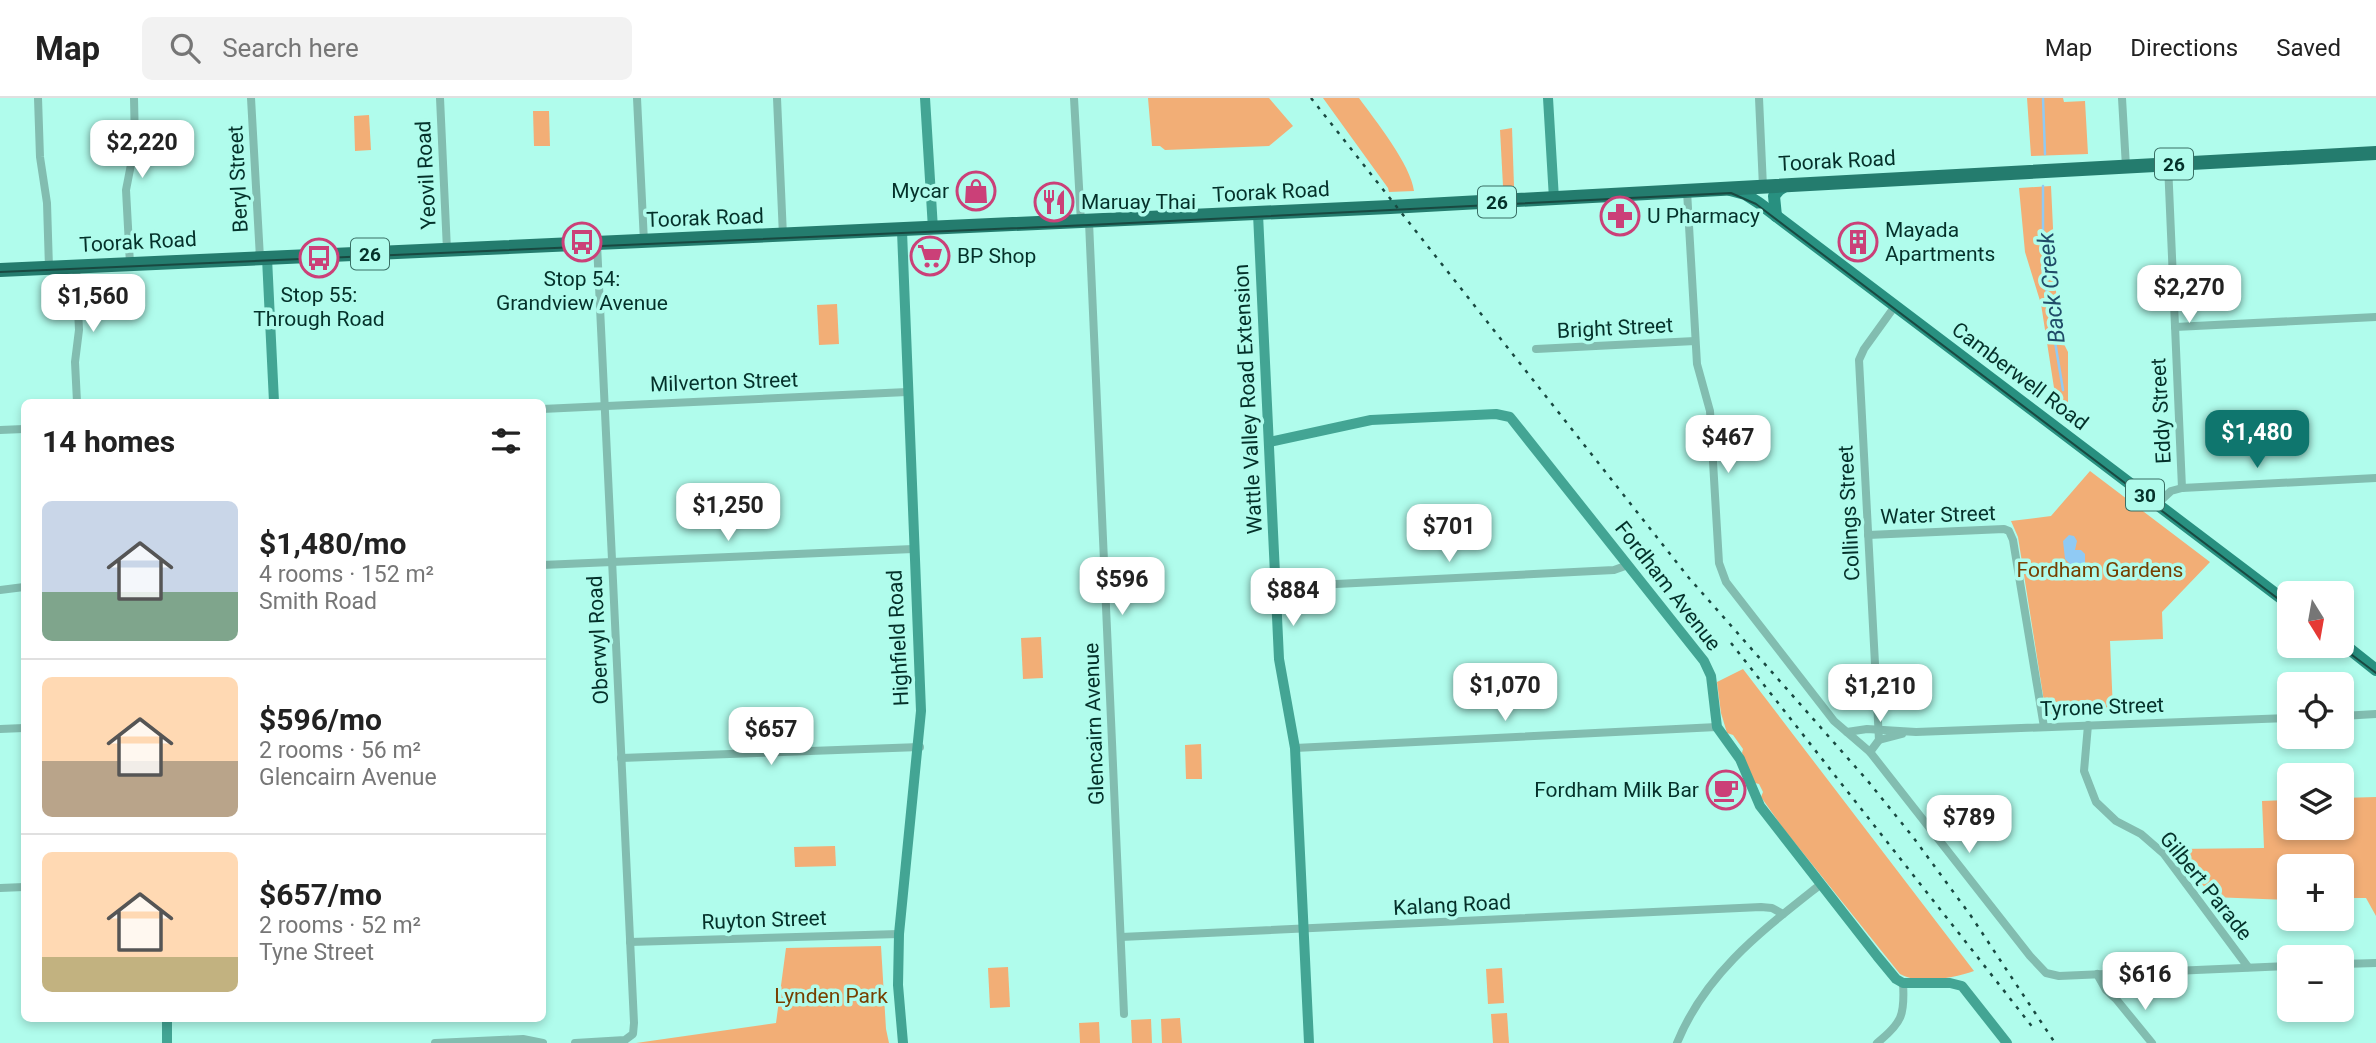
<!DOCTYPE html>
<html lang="en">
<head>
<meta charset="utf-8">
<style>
  body { margin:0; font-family:Roboto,sans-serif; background:#f2f2f2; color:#222; height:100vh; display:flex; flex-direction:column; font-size:26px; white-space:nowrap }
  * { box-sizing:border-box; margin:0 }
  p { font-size:23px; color:#767676 }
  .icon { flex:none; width:38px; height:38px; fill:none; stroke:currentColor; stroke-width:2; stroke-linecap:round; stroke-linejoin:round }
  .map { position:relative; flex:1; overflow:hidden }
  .drawer { position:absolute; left:21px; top:301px; width:525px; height:623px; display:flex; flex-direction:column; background:#fff; border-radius:10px; box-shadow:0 4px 10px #0003 }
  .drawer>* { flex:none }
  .needle { width:46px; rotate:169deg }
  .tools { position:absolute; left:2277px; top:483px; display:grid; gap:14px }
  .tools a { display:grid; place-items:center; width:77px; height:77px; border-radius:10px; background:#fff; box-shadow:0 4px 10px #0003; font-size:35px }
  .price { position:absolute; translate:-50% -60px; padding:0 16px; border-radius:14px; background:#fff; color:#222; font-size:23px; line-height:46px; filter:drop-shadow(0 2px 4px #0008) }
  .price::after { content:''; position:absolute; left:50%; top:42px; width:21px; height:16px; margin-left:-10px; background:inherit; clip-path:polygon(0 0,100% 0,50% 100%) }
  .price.current { background:#0f766e; color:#fff }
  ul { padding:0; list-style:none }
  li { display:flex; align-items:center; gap:21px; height:175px; padding:0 21px }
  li+li { border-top:2px solid #e0e0e0 }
  li span { display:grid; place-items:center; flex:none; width:196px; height:140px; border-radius:10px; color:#555 }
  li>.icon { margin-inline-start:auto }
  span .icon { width:84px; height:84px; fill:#fffc; stroke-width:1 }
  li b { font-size:30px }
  h2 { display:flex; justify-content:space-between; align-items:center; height:84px; padding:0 21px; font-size:30px }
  header { display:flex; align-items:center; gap:42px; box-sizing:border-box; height:98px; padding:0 35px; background:#fff; border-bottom:2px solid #e0e0e0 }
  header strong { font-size:33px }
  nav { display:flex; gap:38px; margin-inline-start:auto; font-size:24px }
  .search { width:490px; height:63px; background:#f2f2f2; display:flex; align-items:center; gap:18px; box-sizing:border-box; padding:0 24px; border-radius:10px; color:#767676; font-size:26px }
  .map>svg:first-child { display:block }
  .green { fill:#f2ae76 }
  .water { fill:#90caf4 }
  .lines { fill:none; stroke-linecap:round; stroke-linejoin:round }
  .stream { stroke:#90caf4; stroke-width:2.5 }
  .street { stroke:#82bdb0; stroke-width:8 }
  .secondary { stroke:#43a594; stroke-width:10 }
  .primary { stroke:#289080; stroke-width:12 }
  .highway { stroke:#247c6e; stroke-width:14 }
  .tram { stroke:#194941; stroke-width:2 }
  .rail { stroke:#194941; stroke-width:2.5; stroke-dasharray:3.5 7; stroke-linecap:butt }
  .labels { text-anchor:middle; stroke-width:7; stroke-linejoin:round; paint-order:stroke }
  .shield { fill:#b0fcec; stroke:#386e64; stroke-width:2 }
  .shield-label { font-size:19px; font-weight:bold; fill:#04312a }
  .street-label { font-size:21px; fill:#04312a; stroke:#b0fcec }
  .poi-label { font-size:21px; fill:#04312a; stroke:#b0fcec; text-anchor:start }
  .park-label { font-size:21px; fill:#773f00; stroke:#b0fcec }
  .water-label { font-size:23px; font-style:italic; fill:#204c68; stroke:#b0fcec }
</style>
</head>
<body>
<header>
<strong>Map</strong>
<div class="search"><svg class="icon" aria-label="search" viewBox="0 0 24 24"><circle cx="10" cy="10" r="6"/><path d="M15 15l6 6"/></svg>Search here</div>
<nav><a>Map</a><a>Directions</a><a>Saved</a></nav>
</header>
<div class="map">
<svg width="2376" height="945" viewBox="0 0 2376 945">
  <rect width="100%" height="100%" fill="#b0fcec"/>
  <g class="green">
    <polygon points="1148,0 1269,0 1293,28 1269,48 1165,52 1160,48 1152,48"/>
    <path d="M1323,0H1359C1375,22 1411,67 1414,93L1389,94L1388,90Z"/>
    <polygon points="2027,0 2063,0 2064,4 2085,3 2088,56 2031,58"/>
    <polygon points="533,13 549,13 550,48 534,48"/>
    <polygon points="369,17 371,52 355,53 354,18"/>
    <polygon points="1512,30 1514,88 1503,88 1500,32"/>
    <polygon points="2051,88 2058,234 2068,254 2068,318 2057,309 2041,206 2025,154 2019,90"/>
    <polygon points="837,206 839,246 819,247 817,207"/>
    <polygon points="2090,373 2210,464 2162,514 2163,541 2110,543 2113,613 2046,616 2018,439 2011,423 2051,418"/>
    <polygon points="1041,539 1043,580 1023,581 1021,540"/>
    <path d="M1743,571L1974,873C1953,880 1921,887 1900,876L1783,730L1761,699L1763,694L1759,686L1755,685L1742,655L1743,651L1733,637L1727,635L1721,615L1717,584Z"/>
    <polygon points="1201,646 1202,681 1186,681 1185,647"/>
    <polygon points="2376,699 2376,818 2366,800 2342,800 2342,768 2289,768 2289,802 2212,799 2175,751 2264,750 2262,703 2289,702 2289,730 2342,730 2342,700"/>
    <polygon points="835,748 836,768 795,769 794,749"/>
    <polygon points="881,848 886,931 889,945 636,945 776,925 786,850"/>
    <polygon points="1008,869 1010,909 990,910 988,870"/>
    <polygon points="1502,870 1504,905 1488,906 1486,871"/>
    <polygon points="1507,915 1509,945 1493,945 1491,916"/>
    <polygon points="1180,920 1182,945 1162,945 1161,921"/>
    <polygon points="1151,921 1152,945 1132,945 1131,922"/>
    <polygon points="1099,924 1100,945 1080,945 1079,925"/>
  </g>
  <polygon class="water" points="2069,437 2074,438 2077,443 2075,452 2081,452 2085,456 2085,465 2081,469 2073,469 2065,461 2063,443"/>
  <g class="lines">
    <g class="stream">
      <polyline points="2043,0 2045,56"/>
      <polyline points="2043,88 2043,148 2046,189 2063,292"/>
    </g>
    <g class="street">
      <polyline points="38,0 40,59 47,105 49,170"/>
      <polyline points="251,0 260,160"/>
      <polyline points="440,0 447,152"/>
      <polyline points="637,0 644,144"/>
      <polyline points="777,0 783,138"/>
      <polyline points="1074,0 1081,124"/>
      <polyline points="1759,0 1763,89"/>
      <polyline points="2122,0 2126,69"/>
      <polyline points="2168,66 2182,390"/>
      <polyline points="1687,93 1697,266 1710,313 1719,465 1726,484 1834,623 1870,654 2030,858 2046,875 2059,878 2289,868"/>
      <polyline points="1089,124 1124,916"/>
      <polyline points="130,166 126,92 135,46 134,0"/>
      <polyline points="76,168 79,232 75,264 77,304"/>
      <polyline points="2175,229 2376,219"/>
      <polyline points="1536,251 1695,243"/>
      <polyline points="542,311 907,294"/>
      <polyline points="0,332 24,331"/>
      <polyline points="2157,406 2171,393 2182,390 2376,380"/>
      <polyline points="1868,437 2004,431 2009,433 2013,442 2044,629"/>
      <polyline points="542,467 913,451"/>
      <polyline points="1276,489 1614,472 1628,467"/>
      <polyline points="0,492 24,489"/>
      <polyline points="2342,618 2376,616"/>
      <polyline points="2088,627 2084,673 2096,704 2116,723 2141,736 2164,756 2248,869"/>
      <polyline points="0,631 24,630"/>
      <polyline points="1847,634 1867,631 1916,634 2289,620"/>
      <polyline points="1879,642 1859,262 1864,251 1895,208"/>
      <polyline points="1295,650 1717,629"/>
      <polyline points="1870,654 1879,642 1902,636"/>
      <polyline points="621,660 920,649"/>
      <polyline points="0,790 24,789"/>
      <polyline points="1121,839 1761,809 1772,810 1783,816"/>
      <polyline points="630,844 899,836"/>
      <polyline points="2342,866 2376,865"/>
      <polyline points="2097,876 2106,892 2116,901 2152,945"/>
      <polyline points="435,945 523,941 543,945"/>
      <polyline points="575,945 625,942 633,936 634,925 597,146"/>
      <path d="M1677,945C1706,874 1763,832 1821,786"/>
      <path d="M1877,945C1902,925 1905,917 1903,885"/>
    </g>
    <g class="secondary">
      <polyline points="925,0 933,131"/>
      <polyline points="1548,0 1554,101"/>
      <polyline points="1258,116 1279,561 1295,650 1309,945"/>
      <polyline points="902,133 921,613 899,836 898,887 903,945"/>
      <polyline points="267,160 274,304"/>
      <polyline points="1269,344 1371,322 1496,316 1510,319 1704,563 1711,578 1717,629 1740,661 1760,708 1877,858 1896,881 1903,885 1950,885 1962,888 2007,945"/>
      <polyline points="167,920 167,945"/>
    </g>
    <g class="primary">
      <polyline points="1730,92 1745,96 1759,105 2289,506"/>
      <polyline points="1776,118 1774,98 1779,92 1787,87"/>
      <polyline points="2342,545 2376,572"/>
    </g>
    <polyline class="highway" points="0,172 1390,109 2376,55"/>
    <g class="tram">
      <polyline points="0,174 1089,127 1731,95 1756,106 2289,509"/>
      <polyline points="2340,548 2376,575"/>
    </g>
    <g class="rail">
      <polyline points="1311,0 1689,480 1867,682 1913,739 1971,818 2055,945"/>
      <polyline points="1731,545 2034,931"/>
    </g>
  </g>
  <defs>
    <symbol id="shop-ring" viewBox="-11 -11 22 22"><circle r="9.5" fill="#b0fcec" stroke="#cb4078" stroke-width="1.5"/><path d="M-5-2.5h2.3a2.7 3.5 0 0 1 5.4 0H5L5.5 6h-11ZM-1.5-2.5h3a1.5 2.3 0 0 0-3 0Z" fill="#cb4078"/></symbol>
    <symbol id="restaurant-ring" viewBox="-11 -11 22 22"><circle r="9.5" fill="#b0fcec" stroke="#cb4078" stroke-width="1.5"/><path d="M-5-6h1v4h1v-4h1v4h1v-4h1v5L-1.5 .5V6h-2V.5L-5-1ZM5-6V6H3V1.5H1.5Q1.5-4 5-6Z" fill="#cb4078"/></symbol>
    <symbol id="pharmacy-ring" viewBox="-11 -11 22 22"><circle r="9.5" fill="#b0fcec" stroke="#cb4078" stroke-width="1.5"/><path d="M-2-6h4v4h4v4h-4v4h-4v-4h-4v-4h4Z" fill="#cb4078"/></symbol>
    <symbol id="bus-ring" viewBox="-11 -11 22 22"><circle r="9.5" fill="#b0fcec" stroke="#cb4078" stroke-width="1.5"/><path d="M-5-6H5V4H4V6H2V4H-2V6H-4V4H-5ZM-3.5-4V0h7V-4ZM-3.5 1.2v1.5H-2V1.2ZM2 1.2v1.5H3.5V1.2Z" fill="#cb4078"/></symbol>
    <symbol id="building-ring" viewBox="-11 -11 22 22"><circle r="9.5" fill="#b0fcec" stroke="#cb4078" stroke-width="1.5"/><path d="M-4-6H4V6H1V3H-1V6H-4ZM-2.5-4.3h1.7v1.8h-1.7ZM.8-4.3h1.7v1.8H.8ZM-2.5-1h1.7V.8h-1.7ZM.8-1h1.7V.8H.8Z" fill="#cb4078"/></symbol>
    <symbol id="supermarket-ring" viewBox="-11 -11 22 22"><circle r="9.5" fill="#b0fcec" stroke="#cb4078" stroke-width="1.5"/><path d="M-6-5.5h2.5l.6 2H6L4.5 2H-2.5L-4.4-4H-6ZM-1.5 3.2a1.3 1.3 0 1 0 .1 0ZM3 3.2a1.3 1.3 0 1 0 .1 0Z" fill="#cb4078"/></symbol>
    <symbol id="cafe-ring" viewBox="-11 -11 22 22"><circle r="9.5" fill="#b0fcec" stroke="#cb4078" stroke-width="1.5"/><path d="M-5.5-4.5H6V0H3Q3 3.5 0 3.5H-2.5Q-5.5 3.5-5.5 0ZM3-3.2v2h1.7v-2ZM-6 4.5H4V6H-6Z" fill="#cb4078"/></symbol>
  </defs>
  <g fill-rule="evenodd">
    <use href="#shop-ring" x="954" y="71" width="44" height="44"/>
    <use href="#restaurant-ring" x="1032" y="82" width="44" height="44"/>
    <use href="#pharmacy-ring" x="1598" y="96" width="44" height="44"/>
    <use href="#bus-ring" x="560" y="122" width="44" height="44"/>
    <use href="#building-ring" x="1836" y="122" width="44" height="44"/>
    <use href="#supermarket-ring" x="908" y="136" width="44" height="44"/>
    <use href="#bus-ring" x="297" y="138" width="44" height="44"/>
    <use href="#cafe-ring" x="1704" y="670" width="44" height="44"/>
  </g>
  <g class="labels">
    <g class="shield">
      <rect x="2155" y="50.5" width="38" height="31" rx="5"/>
      <rect x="1478" y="88.5" width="38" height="31" rx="5"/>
      <rect x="351" y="140.5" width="38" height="31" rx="5"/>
      <rect x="2126" y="381.5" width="38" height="31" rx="5"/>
    </g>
    <g class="shield-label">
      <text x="2174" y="73">26</text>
      <text x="1497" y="111">26</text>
      <text x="370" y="163">26</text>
      <text x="2145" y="404">30</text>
    </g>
    <g class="street-label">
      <text transform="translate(1837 63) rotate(-3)" y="7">Toorak Road</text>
      <text transform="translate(426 77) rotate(-93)" y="7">Yeovil Road</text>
      <text transform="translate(238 81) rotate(-93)" y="7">Beryl Street</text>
      <text transform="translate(1271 94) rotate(-3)" y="7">Toorak Road</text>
      <text transform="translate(705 120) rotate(-2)" y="7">Toorak Road</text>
      <text transform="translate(138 144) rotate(-3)" y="7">Toorak Road</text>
      <text transform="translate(1615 230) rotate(-3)" y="7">Bright Street</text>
      <text transform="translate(2020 278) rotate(37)" y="7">Camberwell Road</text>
      <text transform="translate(724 284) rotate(-2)" y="7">Milverton Street</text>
      <text transform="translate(1248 301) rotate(-93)" y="7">Wattle Valley Road Extension</text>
      <text transform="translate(2161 313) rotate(-93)" y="7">Eddy Street</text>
      <text transform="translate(1849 415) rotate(-93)" y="7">Collings Street</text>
      <text transform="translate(1938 417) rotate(-2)" y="7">Water Street</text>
      <text transform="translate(1668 488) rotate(52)" y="7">Fordham Avenue</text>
      <text transform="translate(898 540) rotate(-93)" y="7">Highfield Road</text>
      <text transform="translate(598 542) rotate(-93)" y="7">Oberwyl Road</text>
      <text transform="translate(2102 609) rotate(-2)" y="7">Tyrone Street</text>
      <text transform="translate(1094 626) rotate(-92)" y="7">Glencairn Avenue</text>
      <text transform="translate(2206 788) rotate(51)" y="7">Gilbert Parade</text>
      <text transform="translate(1452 807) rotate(-3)" y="7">Kalang Road</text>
      <text transform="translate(764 822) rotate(-2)" y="7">Ruyton Street</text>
    </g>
    <g class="poi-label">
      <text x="949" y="100" text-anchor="end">Mycar</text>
      <text x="1081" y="111">Maruay Thai</text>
      <text x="1647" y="125">U Pharmacy</text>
      <text x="1885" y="139">Mayada<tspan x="1885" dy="24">Apartments</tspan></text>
      <text x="957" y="165">BP Shop</text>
      <text x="582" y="188" text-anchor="middle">Stop 54:<tspan x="582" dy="24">Grandview Avenue</tspan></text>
      <text x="319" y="204" text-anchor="middle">Stop 55:<tspan x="319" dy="24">Through Road</tspan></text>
      <text x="1699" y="699" text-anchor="end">Fordham Milk Bar</text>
    </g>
    <g class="park-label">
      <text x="2100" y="479">Fordham Gardens</text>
      <text x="831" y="905">Lynden Park</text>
    </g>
    <g class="water-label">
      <text transform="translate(2051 190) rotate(-96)" y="8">Back Creek</text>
    </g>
  </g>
</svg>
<div class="tools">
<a><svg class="needle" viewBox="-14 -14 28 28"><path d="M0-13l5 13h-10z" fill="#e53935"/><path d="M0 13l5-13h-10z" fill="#767676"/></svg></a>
<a><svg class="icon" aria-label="locate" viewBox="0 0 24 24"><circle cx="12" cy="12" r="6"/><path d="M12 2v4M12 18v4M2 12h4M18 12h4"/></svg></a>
<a><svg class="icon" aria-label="layers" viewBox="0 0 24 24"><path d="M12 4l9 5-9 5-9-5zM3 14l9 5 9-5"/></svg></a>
<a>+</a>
<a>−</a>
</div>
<b class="price" style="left:142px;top:82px">$2,220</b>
<b class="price" style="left:2189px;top:227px">$2,270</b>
<b class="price" style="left:93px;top:236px">$1,560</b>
<b class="price current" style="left:2257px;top:372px">$1,480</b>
<b class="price" style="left:1728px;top:377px">$467</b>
<b class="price" style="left:728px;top:445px">$1,250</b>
<b class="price" style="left:1449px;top:466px">$701</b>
<b class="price" style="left:1122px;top:519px">$596</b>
<b class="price" style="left:1293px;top:530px">$884</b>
<b class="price" style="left:1505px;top:625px">$1,070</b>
<b class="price" style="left:1880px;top:626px">$1,210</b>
<b class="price" style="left:771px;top:669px">$657</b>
<b class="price" style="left:1969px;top:757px">$789</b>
<b class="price" style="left:2145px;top:914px">$616</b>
<section class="drawer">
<h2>14 homes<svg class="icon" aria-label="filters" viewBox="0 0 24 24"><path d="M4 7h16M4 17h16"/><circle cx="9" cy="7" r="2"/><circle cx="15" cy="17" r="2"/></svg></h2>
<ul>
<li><span style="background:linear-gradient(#c9d6e8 65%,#7fa58c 0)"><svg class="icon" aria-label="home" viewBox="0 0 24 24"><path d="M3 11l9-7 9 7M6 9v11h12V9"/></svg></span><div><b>$1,480/mo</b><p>4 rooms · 152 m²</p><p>Smith Road</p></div></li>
<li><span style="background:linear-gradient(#ffd9b3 60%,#b9a48a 0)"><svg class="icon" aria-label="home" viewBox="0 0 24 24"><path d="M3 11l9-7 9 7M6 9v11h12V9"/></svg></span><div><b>$596/mo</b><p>2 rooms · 56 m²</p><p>Glencairn Avenue</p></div></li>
<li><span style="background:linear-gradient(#ffd9b3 75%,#c2b280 0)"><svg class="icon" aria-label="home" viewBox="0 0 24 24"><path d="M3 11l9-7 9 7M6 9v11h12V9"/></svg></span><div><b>$657/mo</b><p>2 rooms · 52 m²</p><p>Tyne Street</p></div></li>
</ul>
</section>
</div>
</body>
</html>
